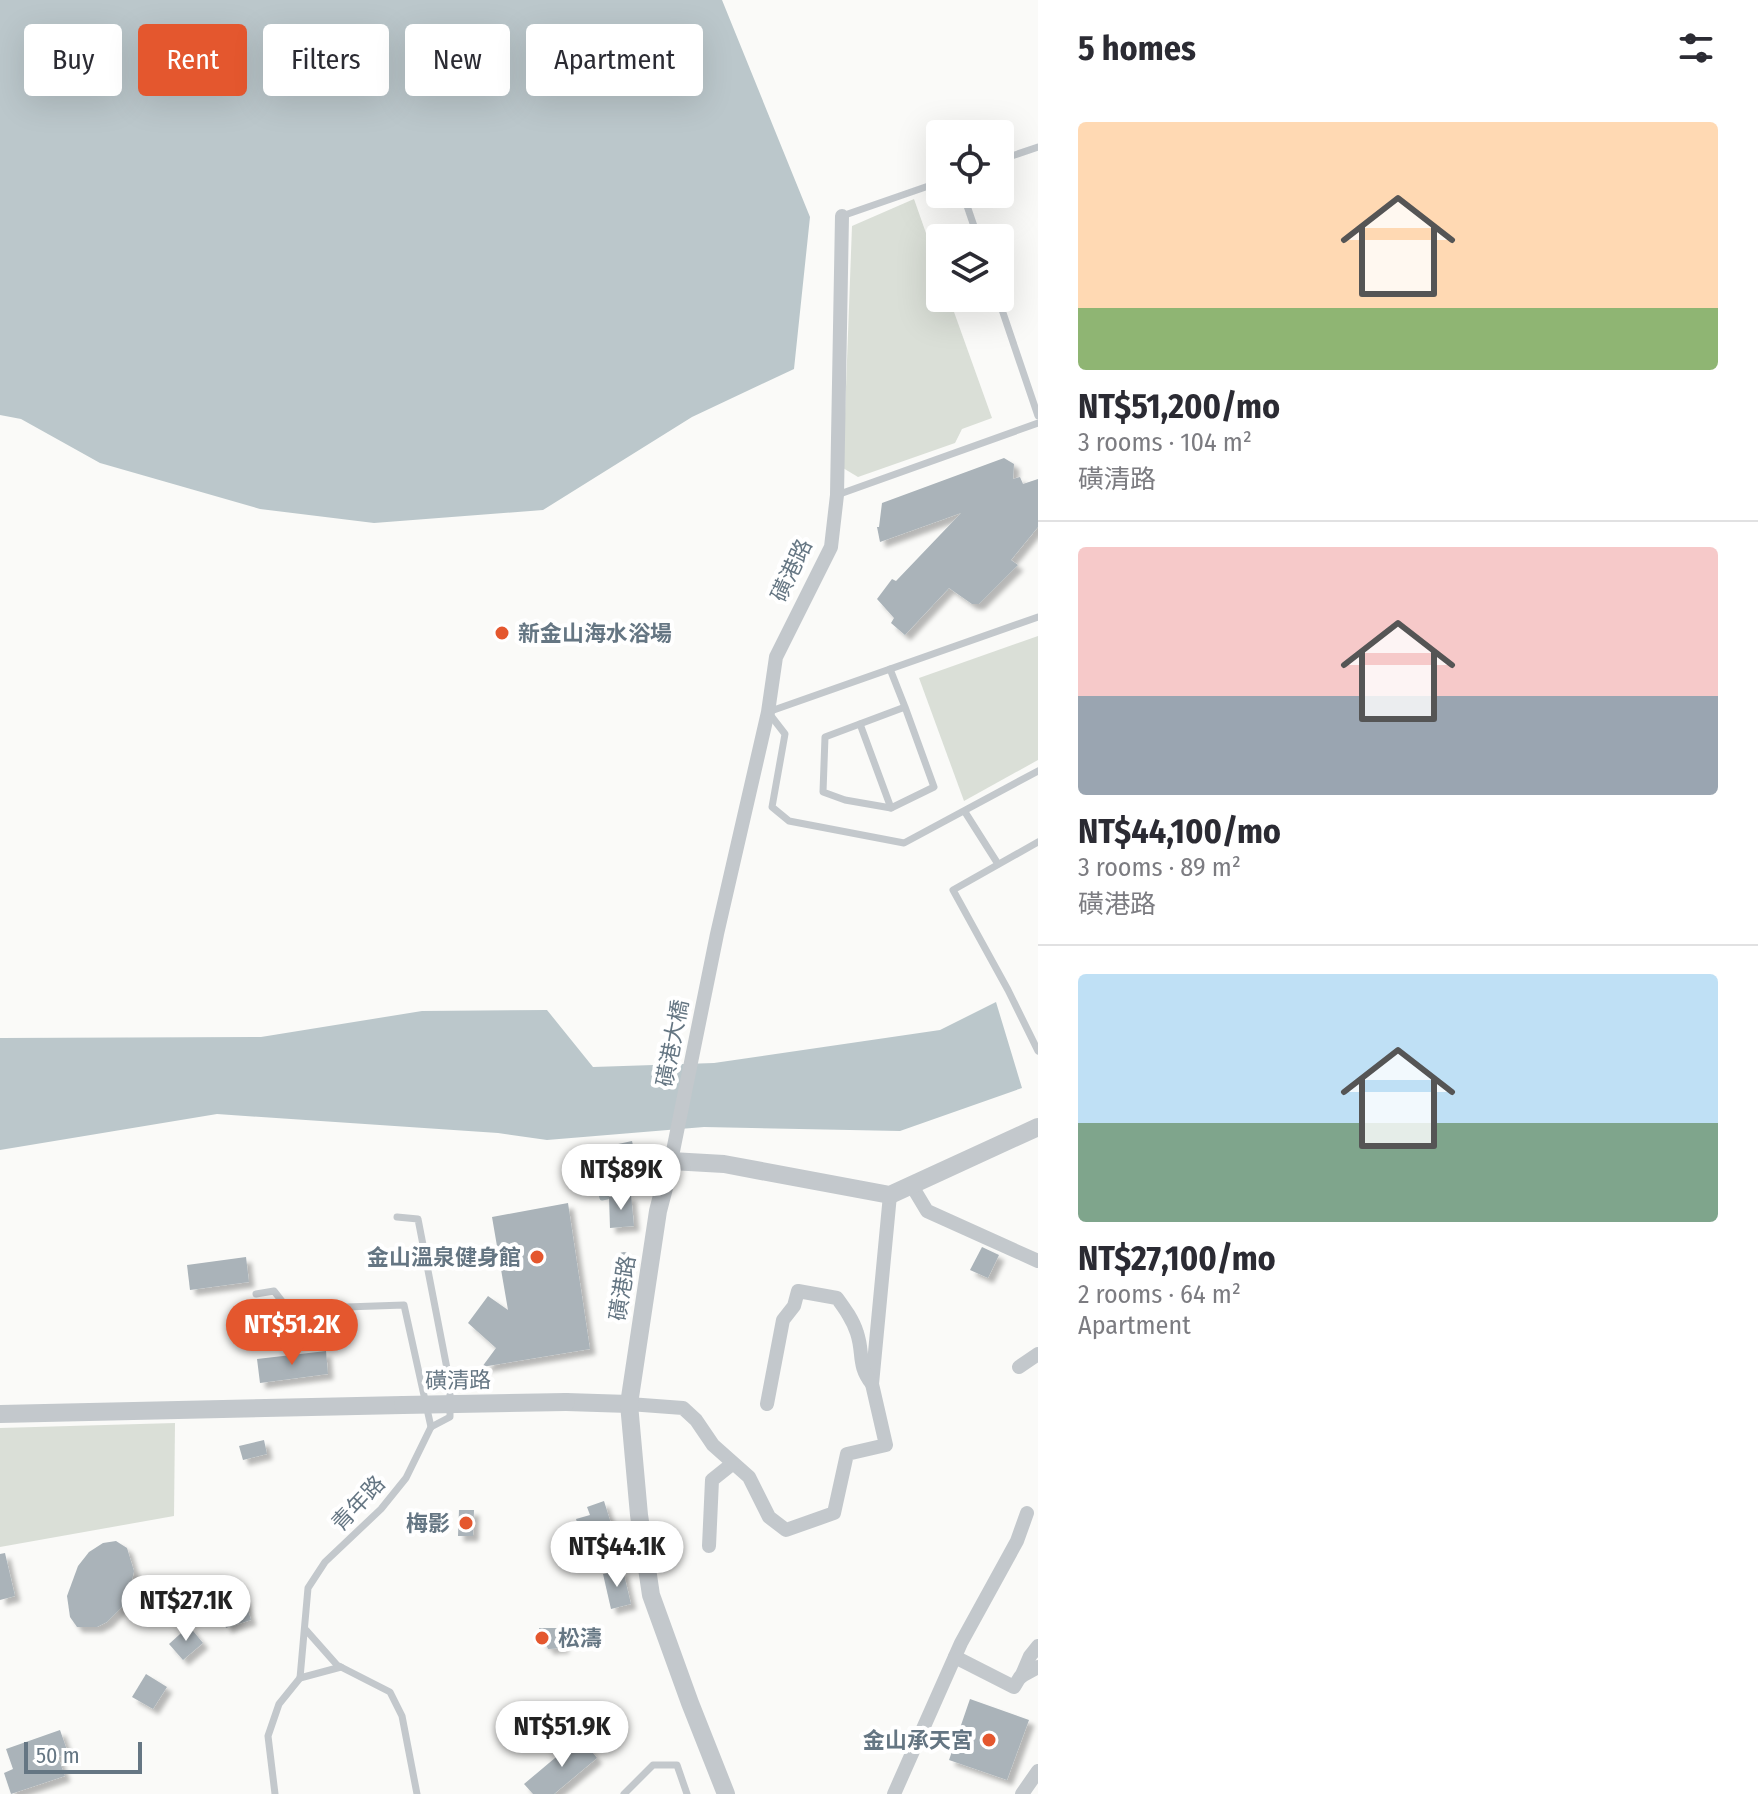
<!DOCTYPE html>
<html lang="en">
<head>
<meta charset="utf-8">
<style>
  body { margin:0; font-family:"Fira Sans Condensed","Noto Sans TC",sans-serif; background:#f2f2f3; color:#2b2b33; height:100vh; display:flex; flex-direction:column; font-size:30px; white-space:nowrap }
  * { box-sizing:border-box; margin:0 }
  p { font-size:26px; color:#7c7c81 }
  .icon { flex:none; width:44px; height:44px; fill:none; stroke:currentColor; stroke-width:2; stroke-linecap:round; stroke-linejoin:round }
  .map { position:relative; flex:1; overflow:hidden }
  .panel { display:flex; flex-direction:column; background:#fff; width:720px }
  .panel>* { flex:none }
  .top-card { position:absolute; left:24px; top:24px; width:760px; height:72px; display:flex; gap:16px }
  .tools { position:absolute; left:926px; top:120px; display:grid; gap:16px }
  .tools a { display:grid; place-items:center; width:88px; height:88px; border-radius:8px; background:#fff; box-shadow:0 8px 32px #0002; font-size:40px }
  .scale { position:absolute; left:24px; bottom:20px; width:118px; box-sizing:border-box; padding-left:8px; border:4px solid #657683; border-top:0; font-size:22px; line-height:28px; white-space:nowrap; color:#657683; -webkit-text-stroke:6px #fff; paint-order:stroke }
  .price { position:absolute; translate:-50% -68px; padding:0 18px; border-radius:28px; background:#fff; color:#222; font-size:26px; line-height:52px; filter:drop-shadow(0 2px 4px #0008) }
  .price::after { content:''; position:absolute; left:50%; top:48px; width:24px; height:18px; margin-left:-12px; background:inherit; clip-path:polygon(0 0,100% 0,50% 100%) }
  .price.on { background:#e4572e; color:#fff }
  ul { padding:0; list-style:none }
  li { display:grid; align-content:center; gap:16px; height:424px; padding:0 40px }
  li+li { border-top:2px solid #e1e1e2 }
  li span { display:grid; place-items:center; height:248px; border-radius:8px; color:#555 }
  li>.icon { margin-inline-start:auto }
  span .icon { width:144px; height:144px; fill:#fffc; stroke-width:1 }
  li b { font-size:34px }
  h2 { display:flex; justify-content:space-between; align-items:center; height:96px; padding:0 40px; font-size:34px }
  .pill { padding:0 28px; border-radius:8px; background:#fff; box-shadow:0 8px 32px #0002; font-size:28px; line-height:72px }
  .pill.on { background:#e4572e; color:#fff }
  main { display:flex; flex:1; min-height:0 }
  .map>svg:first-child { display:block }
  .green { fill:#dadfd7 }
  .water { fill:#bbc7cb }
  .lines { fill:none; stroke-linecap:round; stroke-linejoin:round }
  .stream { stroke:#bbc7cb; stroke-width:5 }
  .building { fill:#aab3b9; filter:url(#shadow) }
  .service { stroke:#c3c8cc; stroke-width:7 }
  .minor { stroke:#c3c8cc; stroke-width:14 }
  .tertiary { stroke:#c3c8cc; stroke-width:18 }
  .tertiary-bridge { stroke:#c3c8cc; stroke-width:18 }
  .poi-dot { fill:#e4572e; stroke:#fff; stroke-width:3 }
  .labels { text-anchor:middle; stroke-width:8; stroke-linejoin:round; paint-order:stroke }
  .street-label { font-size:22px; fill:#657683; stroke:#fff }
  .poi-label { font-size:22px; font-weight:bold; fill:#657683; stroke:#fff; text-anchor:end }
</style>
</head>
<body>
<main>
<div class="map">
<svg width="1038" height="1794" viewBox="0 0 1038 1794">
  <defs>
    <filter id="shadow"><feDropShadow dx="5.5" dy="5.5" stdDeviation="2" flood-color="#0004"/></filter>
  </defs>
  <rect width="100%" height="100%" fill="#fafaf8"/>
  <g class="green">
    <polygon points="914,199 940,273 940,298 949,298 992,418 962,429 955,443 858,477 843,468 852,226"/>
    <polygon points="1038,636 1038,760 964,801 919,678"/>
    <polygon points="175,1423 174,1516 0,1547 0,1428"/>
  </g>
  <g class="water">
    <polygon points="0,0 722,0 810,217 794,369 692,417 543,510 374,523 260,509 100,463 21,419 0,415"/>
    <polygon points="996,1002 1022,1088 900,1131 704,1127 547,1140 498,1133 217,1114 0,1150 0,1038 261,1037 422,1011 547,1010 593,1067 714,1063 940,1030"/>
  </g>
  <g class="lines">
    <polyline class="stream" points="590,1149 602,1198 607,1197"/>
  </g>
  <g class="building">
    <polygon points="1004,458 1014,464 1013,479 1020,477 1023,484 1038,479 1038,527 1011,560 1018,565 979,604 972,604 949,588 905,635 891,623 894,618 877,599 892,579 896,581 961,513 880,542 877,527 879,527 882,503"/>
    <polygon points="632,1141 635,1154 612,1158 609,1146"/>
    <polygon points="631,1195 634,1226 610,1228 609,1197"/>
    <polygon points="568,1203 590,1349 482,1367 496,1348 468,1323 488,1296 508,1310 492,1217"/>
    <polygon points="982,1247 999,1255 988,1278 970,1270"/>
    <circle cx="624" cy="1259" r="7"/>
    <polygon points="246,1257 249,1282 190,1290 187,1265"/>
    <polygon points="326,1351 328,1374 260,1383 257,1359"/>
    <polygon points="264,1440 267,1454 243,1460 239,1446"/>
    <polygon points="604,1501 614,1533 595,1539 592,1529 580,1532 576,1519 590,1515 587,1507"/>
    <polygon points="459,1510 474,1510 473,1536 458,1536"/>
    <polygon points="116,1541 127,1548 134,1571 129,1594 121,1608 107,1622 97,1627 77,1627 70,1617 67,1596 78,1566 89,1552 103,1543"/>
    <polygon points="5,1553 15,1596 0,1600 0,1554"/>
    <polygon points="623,1570 631,1604 611,1609 603,1574"/>
    <polygon points="244,1597 251,1620 226,1628 219,1605"/>
    <polygon points="189,1626 203,1643 183,1660 169,1644"/>
    <polygon points="539,1628 559,1628 564,1648 548,1649 546,1644 542,1644"/>
    <polygon points="146,1674 167,1687 153,1709 132,1697"/>
    <polygon points="970,1699 1029,1720 1007,1780 949,1760"/>
    <polygon points="60,1730 68,1753 58,1757 65,1776 11,1794 4,1773 13,1769 6,1749"/>
    <polygon points="580,1737 597,1758 554,1794 533,1794 524,1784"/>
  </g>
  <g class="lines">
    <g class="service">
      <polyline points="1000,160 1038,147"/>
      <polyline points="963,194 978,238"/>
      <polyline points="842,216 940,182"/>
      <polyline points="998,298 1038,416"/>
      <polyline points="837,495 1038,423"/>
      <polyline points="1038,617 768,712 785,734 772,807 789,821 904,843 1038,771"/>
      <polyline points="890,669 905,707 825,737 823,792 845,800 891,808 934,787 905,707"/>
      <polyline points="860,724 891,808"/>
      <polyline points="965,812 998,864"/>
      <polyline points="1038,842 953,890 1008,990 1038,1051"/>
      <polyline points="256,1294 274,1291 288,1309 404,1305 431,1427"/>
      <polyline points="306,1630 337,1665 390,1692 402,1716 417,1794"/>
      <polyline points="300,1678 341,1667"/>
      <polyline points="275,1794 268,1736 279,1704 300,1678 308,1588 325,1562 381,1509 406,1478 431,1427 450,1417 450,1384 418,1219 397,1217"/>
      <polyline points="624,1794 653,1765 677,1765 687,1794"/>
    </g>
    <g class="minor">
      <polyline points="671,1161 717,934 768,712 776,657 831,547 837,495 842,216"/>
      <polyline points="912,1186 927,1211 1038,1261"/>
      <polyline points="1019,1367 1038,1354"/>
      <polyline points="629,1404 683,1408 696,1420 713,1445 749,1477 769,1517 786,1530 834,1513 847,1454 886,1445 872,1384 890,1195"/>
      <path d="M767,1404L783,1320L794,1306L798,1291L837,1298C845,1309 853,1320 857,1333C864,1354 857,1365 872,1384"/>
      <polyline points="709,1546 712,1480 732,1464"/>
      <polyline points="955,1657 1014,1687 1020,1677 1038,1667"/>
      <polyline points="1021,1677 1030,1656 1038,1646"/>
      <polyline points="894,1794 961,1643 1017,1541 1027,1513"/>
      <polyline points="1022,1794 1038,1771"/>
    </g>
    <g class="tertiary">
      <polyline points="566,1402 629,1404"/>
      <polyline points="0,1414 403,1405"/>
      <polyline points="726,1794 690,1703 651,1595 639,1515 629,1404 658,1211 671,1161 724,1164 890,1195 1038,1127"/>
    </g>
    <polyline class="tertiary-bridge" points="403,1405 566,1402"/>
  </g>
  <g class="poi-dot">
    <circle cx="502" cy="633" r="8"/>
    <circle cx="537" cy="1257" r="8"/>
    <circle cx="466" cy="1523" r="8"/>
    <circle cx="542" cy="1638" r="8"/>
    <circle cx="989" cy="1740" r="8"/>
  </g>
  <g class="labels">
    <g class="street-label">
      <text transform="translate(791 570) rotate(-65)" y="8">磺港路</text>
      <text transform="translate(672 1043) rotate(-79)" y="8">磺港大橋</text>
      <text transform="translate(622 1288) rotate(-81)" y="8">磺港路</text>
      <text transform="translate(458 1380) rotate(-1)" y="8">磺清路</text>
      <text transform="translate(358 1503) rotate(-47)" y="8">青年路</text>
    </g>
    <g class="poi-label">
      <text x="518" y="641" text-anchor="start">新金山海水浴場</text>
      <text x="521" y="1265">金山溫泉健身館</text>
      <text x="450" y="1531">梅影</text>
      <text x="558" y="1646" text-anchor="start">松濤</text>
      <text x="973" y="1748">金山承天宮</text>
    </g>
  </g>
</svg>
<div class="tools">
<a><svg class="icon" aria-label="locate" viewBox="0 0 24 24"><circle cx="12" cy="12" r="6"/><path d="M12 2v4M12 18v4M2 12h4M18 12h4"/></svg></a>
<a><svg class="icon" aria-label="layers" viewBox="0 0 24 24"><path d="M12 4l9 5-9 5-9-5zM3 14l9 5 9-5"/></svg></a>
</div>
<div class="scale">50 m</div>
<b class="price" style="left:621px;top:1212px">NT$89K</b>
<b class="price on" style="left:292px;top:1367px">NT$51.2K</b>
<b class="price" style="left:617px;top:1589px">NT$44.1K</b>
<b class="price" style="left:186px;top:1643px">NT$27.1K</b>
<b class="price" style="left:562px;top:1769px">NT$51.9K</b>
<div class="top-card">
<a class="pill">Buy</a>
<a class="pill on">Rent</a>
<a class="pill">Filters</a>
<a class="pill">New</a>
<a class="pill">Apartment</a>
</div>
</div>
<section class="panel">
<h2>5 homes<svg class="icon" aria-label="filters" viewBox="0 0 24 24"><path d="M4 7h16M4 17h16"/><circle cx="9" cy="7" r="2"/><circle cx="15" cy="17" r="2"/></svg></h2>
<ul>
<li><span style="background:linear-gradient(#ffd9b3 75%,#8fb573 0)"><svg class="icon" aria-label="home" viewBox="0 0 24 24"><path d="M3 11l9-7 9 7M6 9v11h12V9"/></svg></span><div><b>NT$51,200/mo</b><p>3 rooms · 104 m²</p><p>磺清路</p></div></li>
<li><span style="background:linear-gradient(#f6c9c9 60%,#9aa5b1 0)"><svg class="icon" aria-label="home" viewBox="0 0 24 24"><path d="M3 11l9-7 9 7M6 9v11h12V9"/></svg></span><div><b>NT$44,100/mo</b><p>3 rooms · 89 m²</p><p>磺港路</p></div></li>
<li><span style="background:linear-gradient(#bfe0f5 60%,#7fa58c 0)"><svg class="icon" aria-label="home" viewBox="0 0 24 24"><path d="M3 11l9-7 9 7M6 9v11h12V9"/></svg></span><div><b>NT$27,100/mo</b><p>2 rooms · 64 m²</p><p>Apartment</p></div></li>
</ul>
</section>
</main>
</body>
</html>
